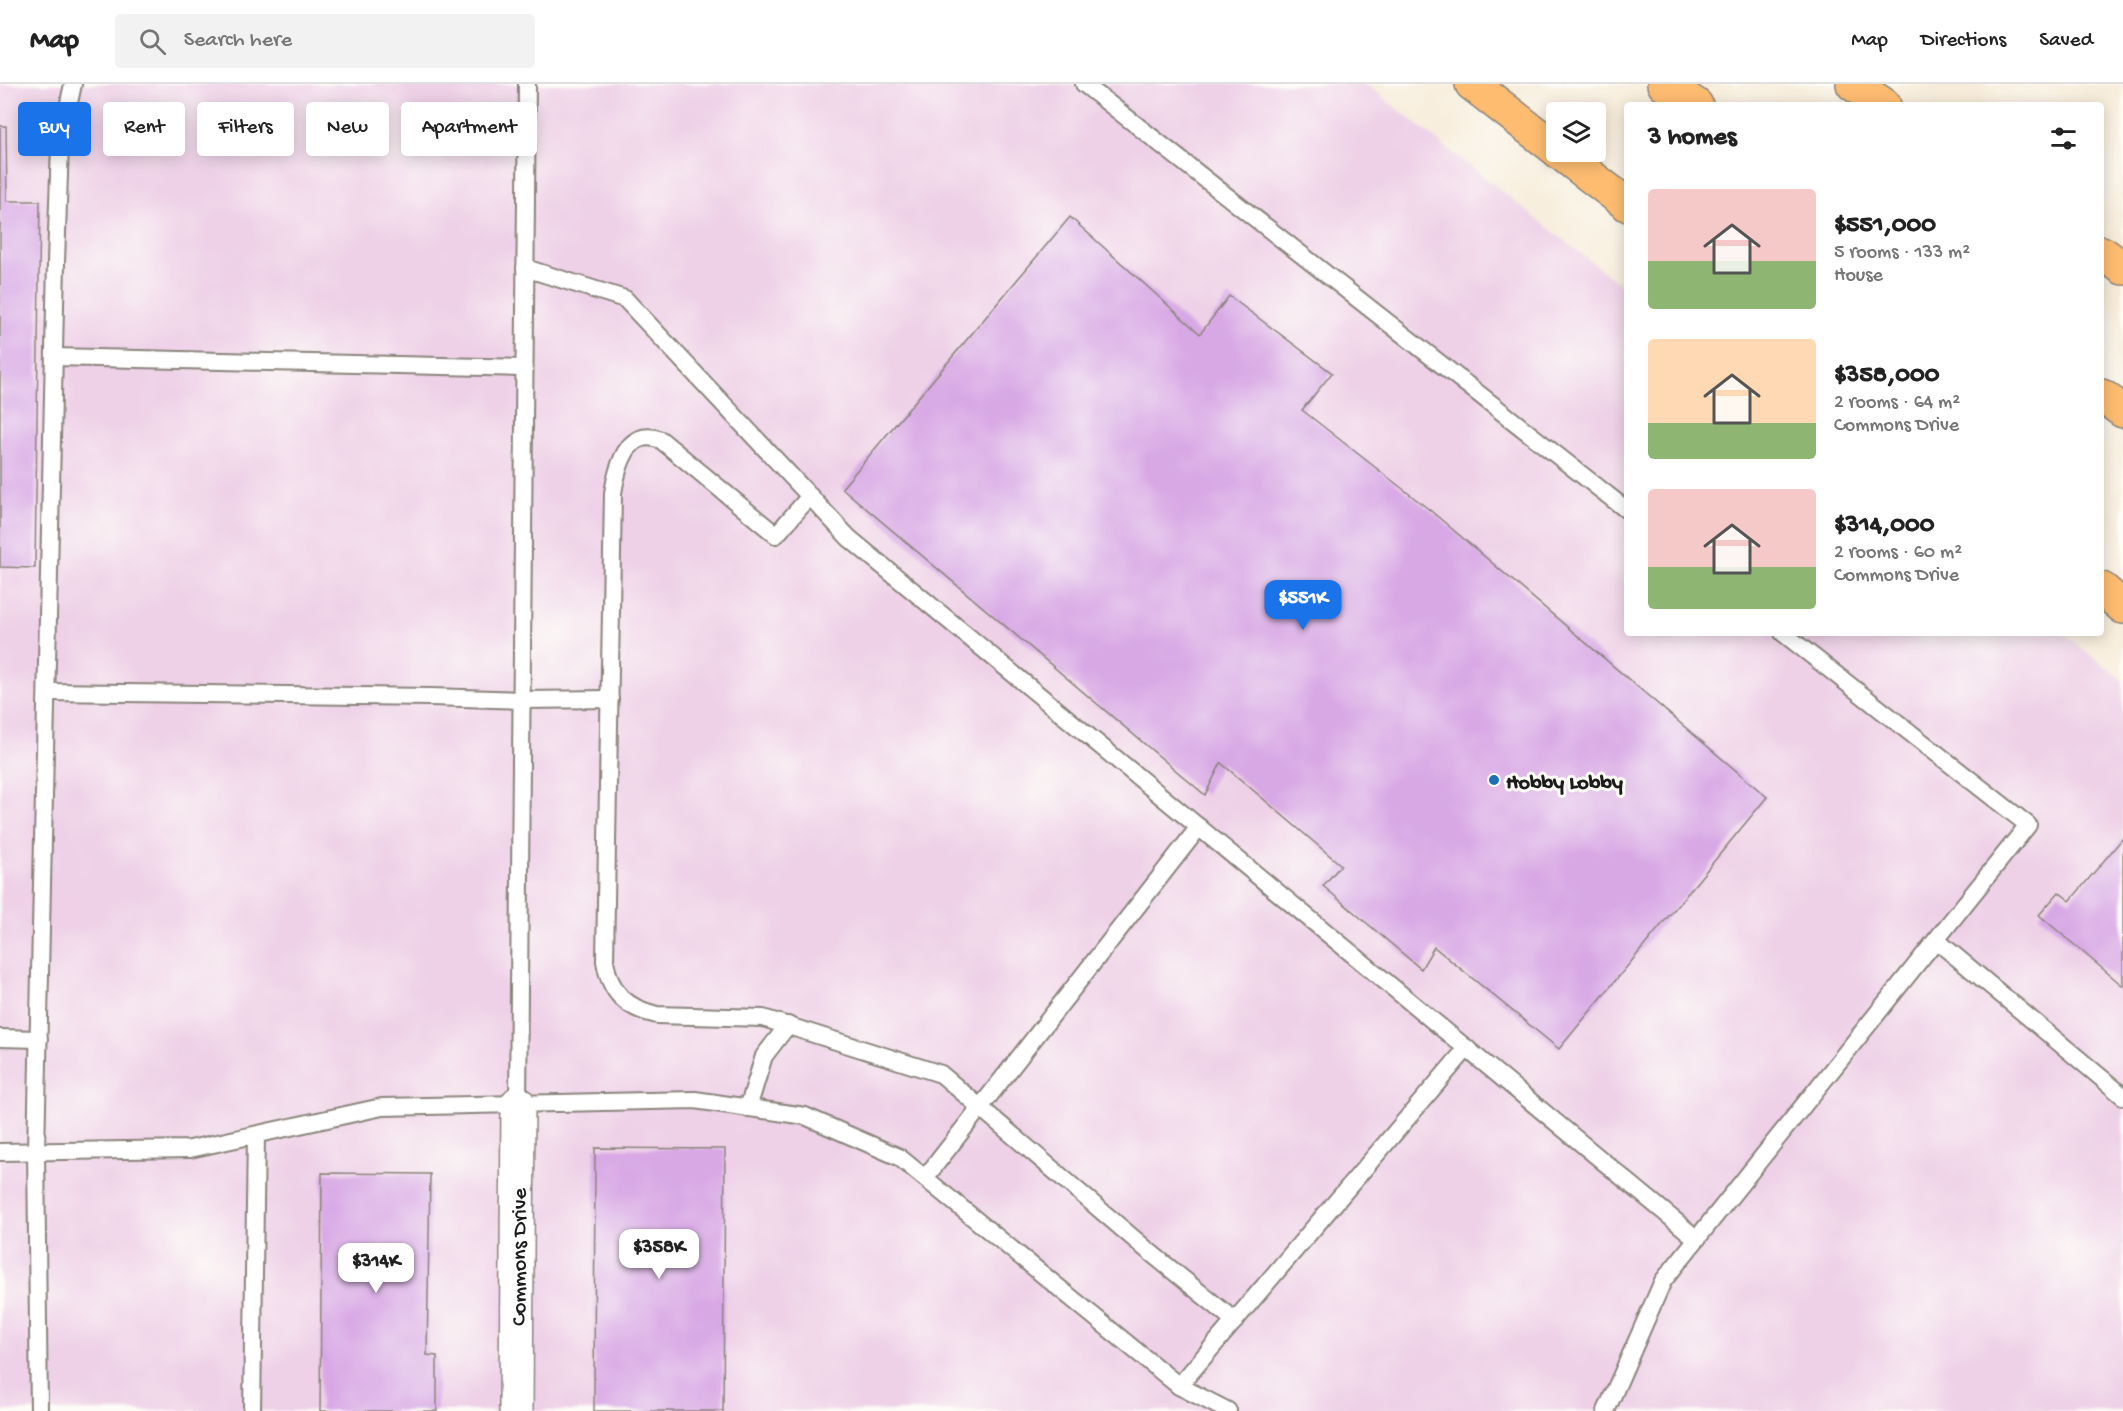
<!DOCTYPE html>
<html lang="en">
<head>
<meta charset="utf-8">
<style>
  body { margin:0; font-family:"Gochi Hand",sans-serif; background:#f2f2f2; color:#222; height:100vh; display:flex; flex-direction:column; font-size:22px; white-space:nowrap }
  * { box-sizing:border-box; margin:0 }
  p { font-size:20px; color:#767676 }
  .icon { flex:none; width:33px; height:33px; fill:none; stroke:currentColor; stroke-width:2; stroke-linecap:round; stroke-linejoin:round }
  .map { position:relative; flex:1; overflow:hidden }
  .drawer { position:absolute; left:1624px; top:18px; width:480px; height:534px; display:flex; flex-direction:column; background:#fff; border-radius:6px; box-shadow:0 3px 15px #0003 }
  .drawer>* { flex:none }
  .guide { position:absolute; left:18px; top:18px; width:570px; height:54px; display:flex; gap:12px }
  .controls { position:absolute; left:1546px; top:18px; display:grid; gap:12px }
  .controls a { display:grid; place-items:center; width:60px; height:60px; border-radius:6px; background:#fff; box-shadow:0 3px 15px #0003; font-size:30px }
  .price { position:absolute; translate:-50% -51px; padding:0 14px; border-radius:12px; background:#fff; color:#222; font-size:20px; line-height:39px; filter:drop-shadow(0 2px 3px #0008) }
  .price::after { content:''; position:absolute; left:50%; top:36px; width:18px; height:14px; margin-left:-9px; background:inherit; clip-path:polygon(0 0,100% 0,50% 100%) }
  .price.current { background:#1a73e8; color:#fff }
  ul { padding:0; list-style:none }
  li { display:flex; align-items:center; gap:18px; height:150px; padding:0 24px }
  li span { display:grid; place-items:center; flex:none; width:168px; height:120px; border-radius:6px; color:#555 }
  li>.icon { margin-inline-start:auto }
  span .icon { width:72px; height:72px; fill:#fffc; stroke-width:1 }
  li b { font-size:26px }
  h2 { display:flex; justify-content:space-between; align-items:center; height:72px; padding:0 24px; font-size:26px }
  .tag { padding:0 21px; border-radius:6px; background:#fff; box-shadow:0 3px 15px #0003; font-size:21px; line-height:54px }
  .tag.current { background:#1a73e8; color:#fff }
  header { display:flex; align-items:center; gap:36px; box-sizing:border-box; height:84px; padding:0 30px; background:#fff; border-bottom:2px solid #e0e0e0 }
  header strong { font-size:28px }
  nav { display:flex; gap:33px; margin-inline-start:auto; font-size:21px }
  .search { width:420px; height:54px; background:#f2f2f2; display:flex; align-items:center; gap:15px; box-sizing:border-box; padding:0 21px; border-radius:6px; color:#767676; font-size:22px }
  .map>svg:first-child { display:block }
  .built { fill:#eed0e7 }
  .building { fill:#d8a8e5 }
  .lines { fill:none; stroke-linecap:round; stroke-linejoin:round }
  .service-casing { stroke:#8a847b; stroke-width:20 }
  .minor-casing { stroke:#8a847b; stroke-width:36 }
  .motorway-casing { stroke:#8a847b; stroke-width:36 }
  .service { stroke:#fff; stroke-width:16 }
  .minor { stroke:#fff; stroke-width:33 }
  .motorway { stroke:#fdbc70; stroke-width:33 }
  .poi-dot { fill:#1f6fb2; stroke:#fdfcf7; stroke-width:2 }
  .labels { text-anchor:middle; stroke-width:6; stroke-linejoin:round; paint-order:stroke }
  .poi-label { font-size:22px; font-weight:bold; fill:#1c1c1c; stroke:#fdfcf7; text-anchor:start }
  .street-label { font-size:22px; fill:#1c1c1c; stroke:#fdfcf7 }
</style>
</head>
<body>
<header>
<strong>Map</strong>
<div class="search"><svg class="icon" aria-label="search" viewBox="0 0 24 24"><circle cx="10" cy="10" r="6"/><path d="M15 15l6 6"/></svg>Search here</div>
<nav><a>Map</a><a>Directions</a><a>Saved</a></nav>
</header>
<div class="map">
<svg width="2123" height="1327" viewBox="0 0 2123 1327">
  <rect width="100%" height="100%" fill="#fdfcf7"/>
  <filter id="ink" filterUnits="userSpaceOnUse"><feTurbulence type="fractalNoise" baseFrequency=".0167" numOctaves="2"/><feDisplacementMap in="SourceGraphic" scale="12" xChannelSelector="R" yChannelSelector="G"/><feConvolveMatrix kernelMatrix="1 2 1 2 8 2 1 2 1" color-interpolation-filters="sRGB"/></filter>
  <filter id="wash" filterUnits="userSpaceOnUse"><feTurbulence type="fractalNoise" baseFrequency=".008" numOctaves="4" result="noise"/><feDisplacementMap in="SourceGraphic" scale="24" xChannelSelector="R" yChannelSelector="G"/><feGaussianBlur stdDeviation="1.35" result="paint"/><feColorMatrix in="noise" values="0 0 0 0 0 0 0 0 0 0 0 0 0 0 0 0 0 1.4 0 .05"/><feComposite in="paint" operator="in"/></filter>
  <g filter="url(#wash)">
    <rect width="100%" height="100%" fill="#f7ecda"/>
    <polygon class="built" points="0,0 1366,0 1627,206 1628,549 2063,549 2123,597 2123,1327 0,1327"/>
    <g id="blocks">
      <g class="building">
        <polygon points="0,42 6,42 7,117 40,117 35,484 0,483"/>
        <polygon points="1070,133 1200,250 1229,212 1332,289 1302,326 1431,427 1767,713 1559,965 1434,863 1421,885 1323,802 1341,781 1221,679 1205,711 842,404"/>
        <polygon points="2123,754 2123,902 2039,831 2059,808 2070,817"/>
        <polygon points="595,1064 725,1065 723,1327 594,1327"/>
        <polygon points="322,1089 430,1090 427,1271 437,1272 437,1327 320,1327"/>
      </g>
    </g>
  </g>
  <g filter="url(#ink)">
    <use href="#blocks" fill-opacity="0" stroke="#8a847b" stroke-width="1.5"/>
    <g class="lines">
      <defs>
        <g id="service">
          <polyline points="1084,0 1628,427"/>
          <polyline points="525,184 625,215 849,454 1697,1155"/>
          <polyline points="55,273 524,284"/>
          <path d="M810,412L776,451L661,356C627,342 617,384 613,409L605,877C610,909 626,924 657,931L763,934L941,990L1146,1165L1235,1237"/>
          <polyline points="47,608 431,613 521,616 610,615"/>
          <polyline points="1936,856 2123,1012"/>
          <polyline points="0,954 39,955"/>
          <polyline points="518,1019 527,0"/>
          <polyline points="748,1024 764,972 788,941"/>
          <polyline points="0,1068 190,1065 382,1023 695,1016 805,1032 899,1073 1179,1302 1228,1327"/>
          <polyline points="925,1094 1199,743"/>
          <polyline points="1179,1302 1467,964"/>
          <polyline points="39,1327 36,1067 56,178 60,61 73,0"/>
          <polyline points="252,1327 256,1051"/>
          <polyline points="1606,1327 1663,1197 2028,741 1783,549"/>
        </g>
        <g id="minor">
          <path id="s1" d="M516,1327L518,1019"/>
        </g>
        <g id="motorway">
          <polyline points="1472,0 1557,66"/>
          <polyline points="1664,0 1696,21"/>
          <polyline points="1853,0 1884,21"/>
          <polyline points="1559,68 1628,121"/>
          <polyline points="2102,169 2123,184"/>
          <polyline points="2102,312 2123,327"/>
          <polyline points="2102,505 2123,523"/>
        </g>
      </defs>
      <use href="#service" class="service-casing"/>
      <use href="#minor" class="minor-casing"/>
      <use href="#motorway" class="motorway-casing"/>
      <use href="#service" class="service"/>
      <use href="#minor" class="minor"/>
      <use href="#motorway" class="motorway"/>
    </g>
  </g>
  <circle class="poi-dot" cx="1494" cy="696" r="6"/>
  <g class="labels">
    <g class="poi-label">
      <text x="1506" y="704">Hobby Lobby</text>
    </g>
    <g class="street-label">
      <text dy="8" stroke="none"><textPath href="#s1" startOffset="154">Commons Drive</textPath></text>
    </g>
  </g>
</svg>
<div class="controls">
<a><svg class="icon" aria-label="layers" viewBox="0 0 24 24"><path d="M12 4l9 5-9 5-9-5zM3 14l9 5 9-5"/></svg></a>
</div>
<b class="price current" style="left:1303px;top:547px">$551K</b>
<b class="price" style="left:659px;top:1196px">$358K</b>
<b class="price" style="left:376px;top:1210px">$314K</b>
<div class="guide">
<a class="tag current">Buy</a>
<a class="tag">Rent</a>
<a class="tag">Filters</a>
<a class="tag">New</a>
<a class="tag">Apartment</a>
</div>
<section class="drawer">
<h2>3 homes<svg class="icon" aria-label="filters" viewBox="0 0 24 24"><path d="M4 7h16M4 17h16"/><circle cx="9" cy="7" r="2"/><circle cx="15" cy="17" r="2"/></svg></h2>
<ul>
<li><span style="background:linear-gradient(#f6c9c9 60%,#8fb573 0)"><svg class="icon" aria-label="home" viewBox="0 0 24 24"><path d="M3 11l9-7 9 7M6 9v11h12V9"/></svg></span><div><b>$551,000</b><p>5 rooms · 133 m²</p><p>House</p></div></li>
<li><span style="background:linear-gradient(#ffd9b3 70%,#8fb573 0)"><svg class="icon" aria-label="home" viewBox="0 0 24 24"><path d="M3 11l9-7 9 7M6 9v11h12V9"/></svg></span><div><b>$358,000</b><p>2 rooms · 64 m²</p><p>Commons Drive</p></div></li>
<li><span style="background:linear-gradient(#f6c9c9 65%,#8fb573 0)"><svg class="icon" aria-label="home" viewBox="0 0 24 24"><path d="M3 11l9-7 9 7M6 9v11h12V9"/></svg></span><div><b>$314,000</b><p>2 rooms · 60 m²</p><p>Commons Drive</p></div></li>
</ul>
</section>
</div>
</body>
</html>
